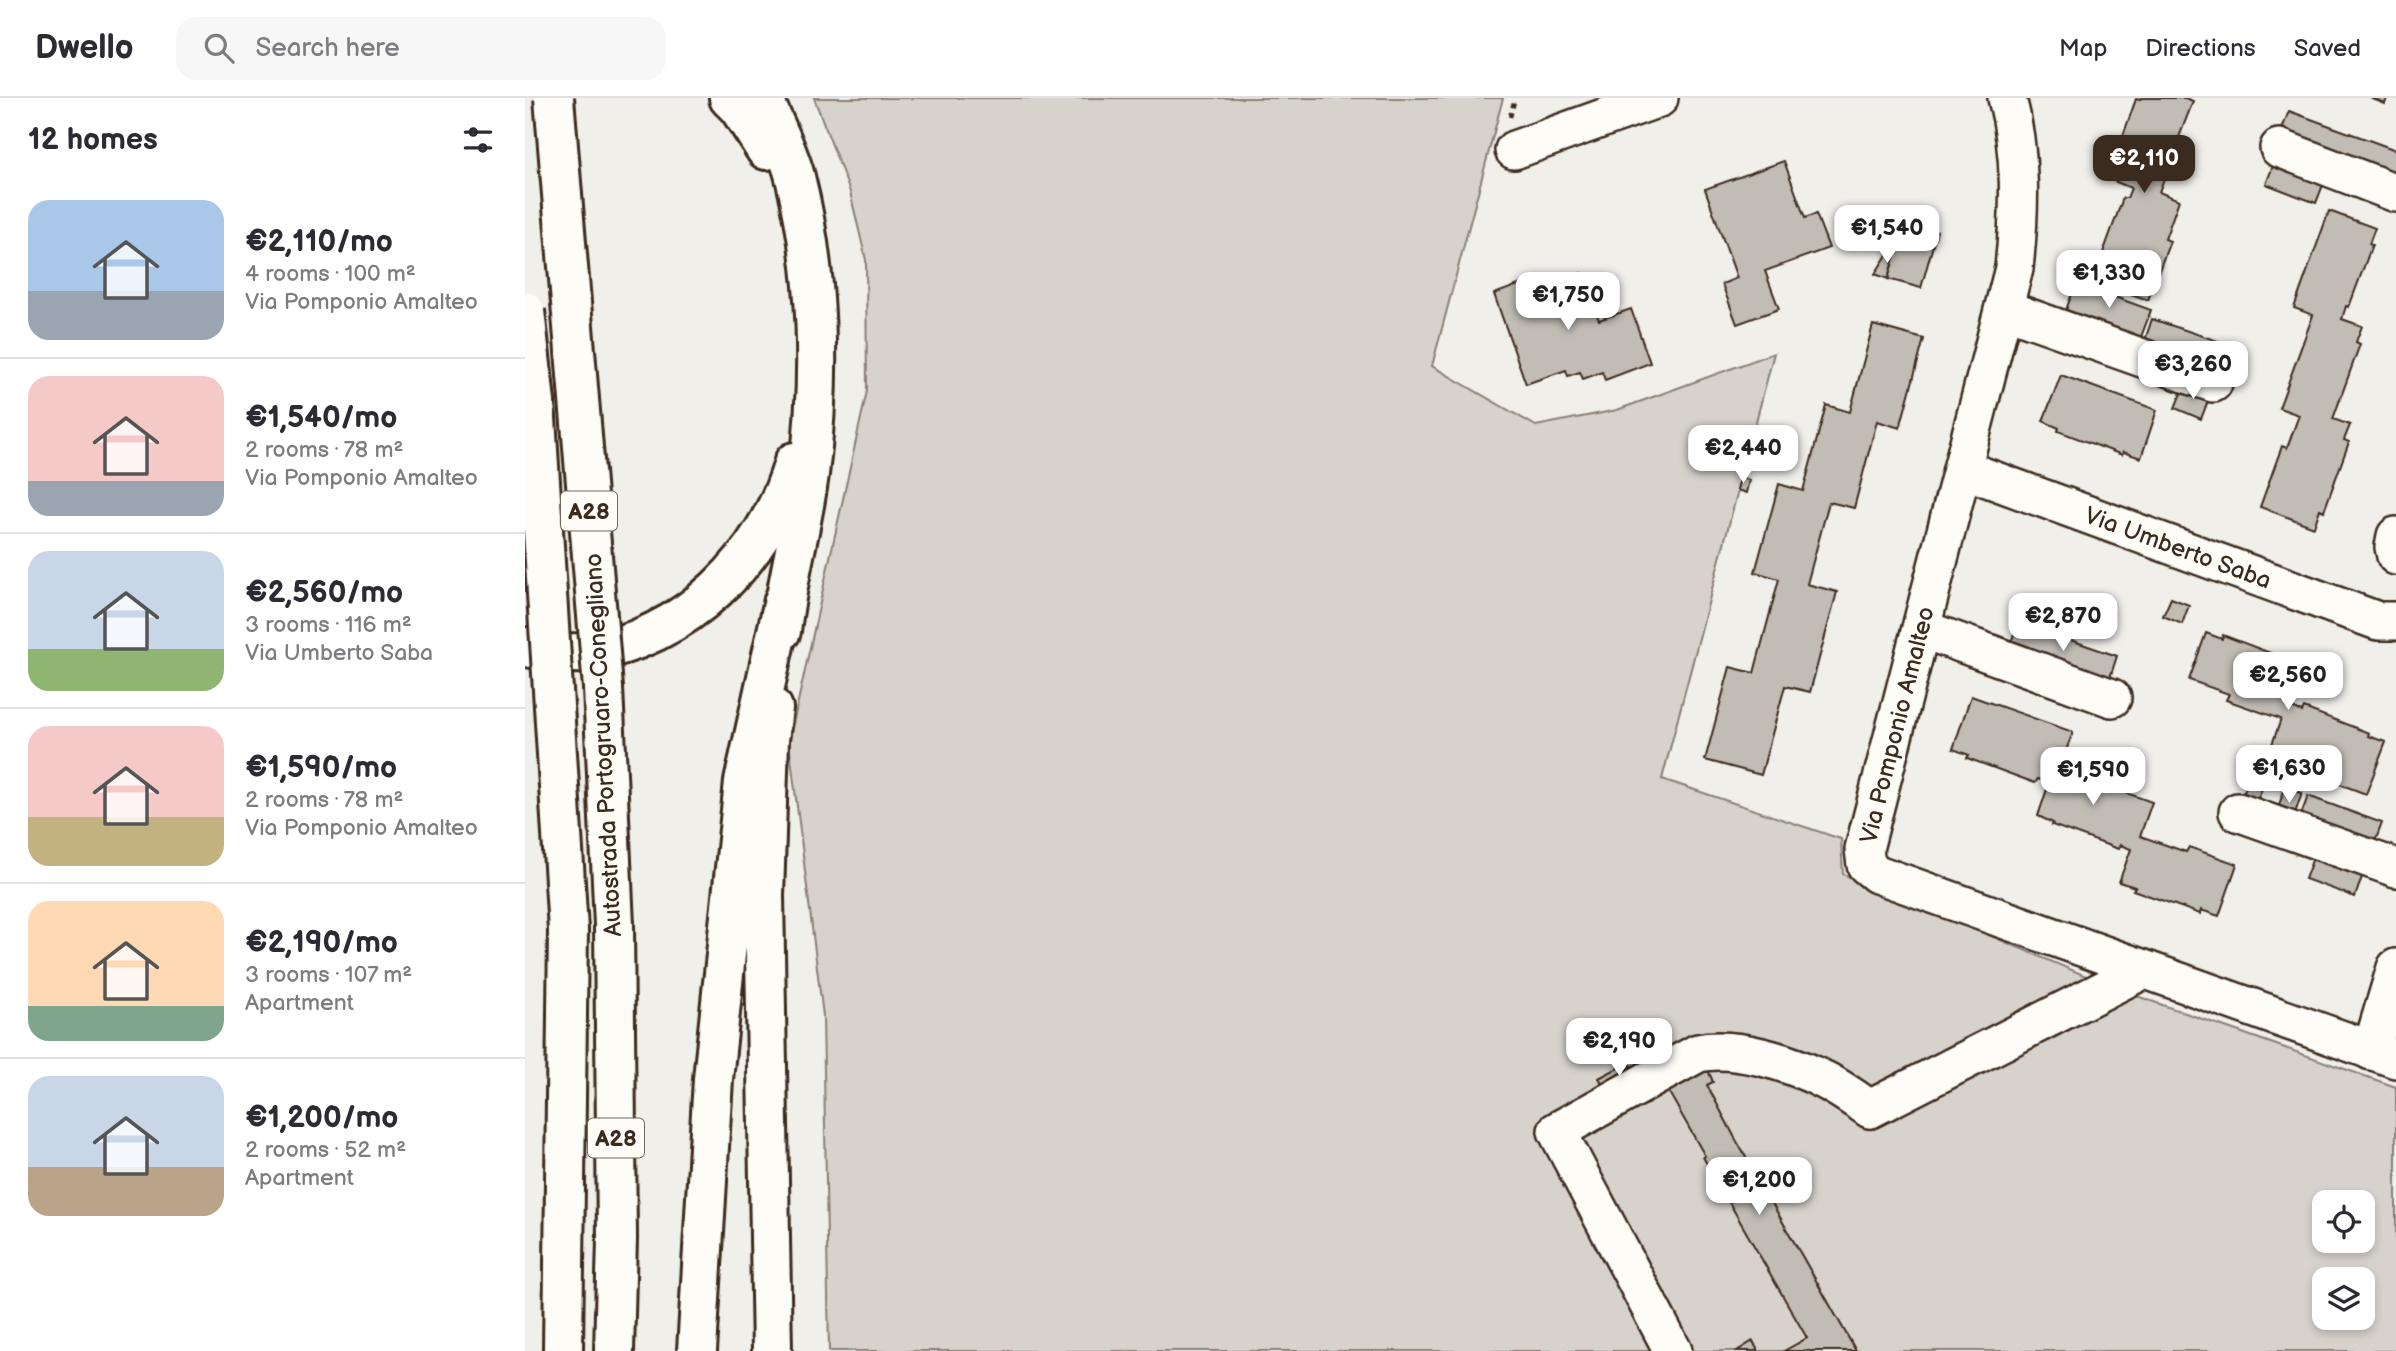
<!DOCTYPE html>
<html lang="en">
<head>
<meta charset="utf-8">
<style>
  body { margin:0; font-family:"Balsamiq Sans",sans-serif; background:#f7f7f7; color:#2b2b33; height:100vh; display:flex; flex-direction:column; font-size:26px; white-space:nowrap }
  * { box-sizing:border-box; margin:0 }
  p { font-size:23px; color:#7c7c81 }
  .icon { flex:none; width:38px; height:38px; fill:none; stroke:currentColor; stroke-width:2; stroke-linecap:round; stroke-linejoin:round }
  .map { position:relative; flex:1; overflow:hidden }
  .sheet { display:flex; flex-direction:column; background:#fff; width:525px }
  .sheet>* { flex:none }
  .buttons { position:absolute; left:1787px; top:1092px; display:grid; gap:14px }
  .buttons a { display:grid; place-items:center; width:63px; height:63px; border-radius:14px; background:#fff; box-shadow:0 4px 10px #0003; font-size:35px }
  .price { position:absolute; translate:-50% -60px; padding:0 16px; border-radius:14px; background:#fff; color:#222; font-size:23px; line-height:46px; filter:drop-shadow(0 2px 4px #0008) }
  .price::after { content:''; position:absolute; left:50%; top:42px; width:21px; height:16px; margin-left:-10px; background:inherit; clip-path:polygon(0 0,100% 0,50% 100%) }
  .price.active { background:#3b2a1e; color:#fff }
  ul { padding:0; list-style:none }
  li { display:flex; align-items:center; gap:21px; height:175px; padding:0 28px }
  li+li { border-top:2px solid #e1e1e2 }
  li span { display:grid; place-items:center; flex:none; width:196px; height:140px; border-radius:21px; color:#555 }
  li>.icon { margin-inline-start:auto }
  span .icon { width:84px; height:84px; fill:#fffc; stroke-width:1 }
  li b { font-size:30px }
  h2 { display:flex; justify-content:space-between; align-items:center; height:84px; padding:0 28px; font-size:30px }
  header { display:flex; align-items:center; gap:42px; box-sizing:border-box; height:98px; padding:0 35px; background:#fff; border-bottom:2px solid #e1e1e2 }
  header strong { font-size:33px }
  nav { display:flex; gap:38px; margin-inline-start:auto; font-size:24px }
  .search { width:490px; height:63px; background:#f7f7f7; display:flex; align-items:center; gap:18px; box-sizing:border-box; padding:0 24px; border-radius:21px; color:#7c7c81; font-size:26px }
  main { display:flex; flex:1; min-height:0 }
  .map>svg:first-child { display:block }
  .green { fill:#d7d2cc; stroke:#897e75; stroke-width:2; fill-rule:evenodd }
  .building { fill:#c1bcb4; stroke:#3b2a1e; stroke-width:2 }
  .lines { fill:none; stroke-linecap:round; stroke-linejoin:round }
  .minor-casing { stroke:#3b2a1e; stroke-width:42 }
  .major-casing { stroke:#3b2a1e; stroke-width:44 }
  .highway-casing { stroke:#3b2a1e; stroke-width:44 }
  .path { stroke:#3b2a1e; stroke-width:4.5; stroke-dasharray:5 5; stroke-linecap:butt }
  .minor { stroke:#fdfcf7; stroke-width:37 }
  .major { stroke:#fdfcf7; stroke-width:38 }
  .highway { stroke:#fdfcf7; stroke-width:38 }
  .highway-bridge-casing { stroke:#3b2a1e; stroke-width:44; stroke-linecap:butt }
  .highway-bridge { stroke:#fdfcf7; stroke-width:38 }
  .labels { text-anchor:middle; stroke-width:6; stroke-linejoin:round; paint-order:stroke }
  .shield { fill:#fdfcf7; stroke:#75695f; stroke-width:2 }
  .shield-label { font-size:23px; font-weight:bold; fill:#3b2a1e }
  .street-label { font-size:24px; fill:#3b2a1e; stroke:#fdfcf7 }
</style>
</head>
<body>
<header>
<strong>Dwello</strong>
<div class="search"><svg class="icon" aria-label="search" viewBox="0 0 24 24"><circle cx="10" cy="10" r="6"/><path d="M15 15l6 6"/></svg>Search here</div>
<nav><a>Map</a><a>Directions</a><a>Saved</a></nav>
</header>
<main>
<section class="sheet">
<h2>12 homes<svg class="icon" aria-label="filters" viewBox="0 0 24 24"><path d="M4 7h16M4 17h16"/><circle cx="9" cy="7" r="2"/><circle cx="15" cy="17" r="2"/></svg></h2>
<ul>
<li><span style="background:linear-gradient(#a9c7e8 65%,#9aa5b1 0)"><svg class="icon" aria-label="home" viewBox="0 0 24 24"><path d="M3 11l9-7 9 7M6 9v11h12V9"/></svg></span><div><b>€2,110/mo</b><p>4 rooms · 100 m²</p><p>Via Pomponio Amalteo</p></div></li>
<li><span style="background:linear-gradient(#f6c9c9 75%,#9aa5b1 0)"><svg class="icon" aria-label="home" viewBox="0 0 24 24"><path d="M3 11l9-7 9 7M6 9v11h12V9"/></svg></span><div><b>€1,540/mo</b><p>2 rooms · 78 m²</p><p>Via Pomponio Amalteo</p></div></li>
<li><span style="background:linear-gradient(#c9d6e8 70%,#8fb573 0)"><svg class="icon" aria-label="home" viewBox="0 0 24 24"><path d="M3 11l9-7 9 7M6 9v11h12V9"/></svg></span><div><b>€2,560/mo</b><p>3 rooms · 116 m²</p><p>Via Umberto Saba</p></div></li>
<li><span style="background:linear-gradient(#f6c9c9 65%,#c2b280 0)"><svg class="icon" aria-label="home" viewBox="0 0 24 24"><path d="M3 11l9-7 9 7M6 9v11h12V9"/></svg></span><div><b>€1,590/mo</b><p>2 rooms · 78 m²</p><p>Via Pomponio Amalteo</p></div></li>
<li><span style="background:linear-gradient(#ffd9b3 75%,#7fa58c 0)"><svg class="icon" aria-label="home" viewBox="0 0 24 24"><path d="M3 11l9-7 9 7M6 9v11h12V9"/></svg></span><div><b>€2,190/mo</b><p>3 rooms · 107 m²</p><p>Apartment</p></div></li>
<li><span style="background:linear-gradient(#c9d6e8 65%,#b9a48a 0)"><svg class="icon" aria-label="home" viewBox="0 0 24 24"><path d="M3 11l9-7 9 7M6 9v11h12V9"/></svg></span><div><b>€1,200/mo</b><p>2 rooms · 52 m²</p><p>Apartment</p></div></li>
</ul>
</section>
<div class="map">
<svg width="1871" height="1253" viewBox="0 0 1871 1253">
  <rect width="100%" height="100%" fill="#f1efea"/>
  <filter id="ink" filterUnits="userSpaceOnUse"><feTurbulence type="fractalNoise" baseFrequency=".0143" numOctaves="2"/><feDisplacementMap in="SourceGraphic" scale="14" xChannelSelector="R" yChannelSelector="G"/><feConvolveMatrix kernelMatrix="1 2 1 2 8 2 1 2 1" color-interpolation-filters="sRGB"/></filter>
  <g filter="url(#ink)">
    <path class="green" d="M289,0H978L907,268L1011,328L1092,312L1249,255L1137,681L1316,741L1318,776L1592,891L1871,989V1253H304L298,918L264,644L342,293L341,162L325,94ZM1799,1104H1838V1143H1799ZM1799,1181H1838V1220H1799Z"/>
    <g class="building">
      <polygon points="1616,0 1660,0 1668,3 1653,42 1659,44 1652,62 1647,60 1634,94 1654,102 1640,141 1645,143 1623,202 1572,184 1578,168 1574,166 1598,100 1602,100 1606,90 1586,82 1592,67 1588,66 1611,1 1615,2"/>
      <polygon points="1845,0 1862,0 1860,6"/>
      <polygon points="1764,13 1871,52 1871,82 1754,39"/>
      <polygon points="1751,60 1801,79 1791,105 1741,86"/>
      <polygon points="1259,63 1280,120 1291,116 1304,150 1240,173 1254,211 1212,226 1197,186 1212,180 1180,91"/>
      <polygon points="1804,113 1850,130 1844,146 1847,147 1824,209 1821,208 1817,221 1837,228 1831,244 1835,246 1808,321 1825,327 1819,342 1824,344 1799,413 1795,411 1789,429 1735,409 1757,348 1762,350 1774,317 1754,310 1788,217 1769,210"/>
      <polygon points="1379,124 1412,133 1396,190 1363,181"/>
      <polygon points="1367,149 1371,150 1363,181 1350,176"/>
      <polygon points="1057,175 1074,222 1106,211 1125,265 1080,282 1077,274 1058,281 1055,274 1043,278 1041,272 1001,286 969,196 1018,178 1021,188"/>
      <polygon points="1551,185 1626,212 1616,239 1541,212"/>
      <polygon points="1627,221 1702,246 1691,276 1617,251"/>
      <polygon points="1348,227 1399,241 1375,330 1352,323 1329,410 1304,404 1282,486 1312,494 1285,594 1260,588 1236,677 1180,662 1205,569 1229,575 1254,481 1230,474 1254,386 1278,393 1301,307 1325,314"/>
      <polygon points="1536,277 1632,312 1616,360 1598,354 1597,357 1533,333 1534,330 1518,323"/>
      <polygon points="1660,285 1686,295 1676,321 1650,310"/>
      <polygon points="1215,379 1224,382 1221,395 1212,392"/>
      <polygon points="1646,500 1664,507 1657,526 1638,518"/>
      <polygon points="1493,524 1592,558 1583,586 1484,551"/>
      <polygon points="1681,535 1697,541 1698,537 1764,562 1763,565 1780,572 1766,610 1777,614 1779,610 1844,635 1843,638 1861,644 1841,696 1782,674 1784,669 1744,655 1756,621 1701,602 1704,596 1664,582"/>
      <polygon points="1446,598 1548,634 1534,671 1627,704 1615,738 1661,754 1664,749 1712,766 1694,818 1676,812 1675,816 1608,792 1610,789 1594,784 1606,751 1595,747 1593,751 1527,727 1528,725 1513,718 1524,685 1513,681 1510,685 1442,660 1444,657 1428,651"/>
      <polygon points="1726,677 1740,683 1729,710 1715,704"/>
      <polygon points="1760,690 1777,695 1767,724 1750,718"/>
      <polygon points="1783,698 1857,725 1847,752 1773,725"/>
      <polygon points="1791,752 1840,770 1830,799 1780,781"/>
      <polygon points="1104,964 1113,981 1084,996 1074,980"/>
      <polygon points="1183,972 1188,984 1182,987 1210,1040 1331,1253 1259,1253 1282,1240 1178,1059 1180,1058 1142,991 1172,974 1174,977"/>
      <polygon points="1228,1243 1233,1253 1212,1253"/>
    </g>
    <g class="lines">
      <defs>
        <g id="minor">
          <path d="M1482,0C1497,55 1495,114 1489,170L1339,751L1341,767L1352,776L1871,961"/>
          <polyline points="1754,50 1871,95"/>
          <polyline points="989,52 1134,0"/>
          <polyline points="1479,211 1688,285"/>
          <path id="s1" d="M1438,371L1853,523H1871"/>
          <polyline points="1871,438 1869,449 1871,458"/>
          <polyline points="1397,531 1587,600"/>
          <polyline points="1713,714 1871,770"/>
          <polyline points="1846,953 1871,870"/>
          <path d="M1148,1253L1032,1033L1173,955C1210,947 1266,965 1299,982C1315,990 1330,1001 1345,1011L1618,872"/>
        </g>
        <g id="major">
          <polyline points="204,0 214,10 241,52"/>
          <path d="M238,0C249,26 263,52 270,79C294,174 296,279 284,376C277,429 262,480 256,533"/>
          <path d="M0,549C18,551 41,557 59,555C160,542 242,460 269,364"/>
          <polyline points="247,1253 239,798 244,642 248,610"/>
        </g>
        <g id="highway">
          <polyline points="89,827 92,1141 89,1253"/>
          <polyline points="38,1253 43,832"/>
          <polyline points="172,1253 188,981 219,684 259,502"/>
        </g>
      </defs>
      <use href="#minor" class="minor-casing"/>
      <use href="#major" class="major-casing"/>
      <use href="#highway" class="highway-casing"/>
      <polyline class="path" points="985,19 990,0"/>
      <use href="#minor" class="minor"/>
      <use href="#major" class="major"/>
      <use href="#highway" class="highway"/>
      <defs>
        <g id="highway-bridge">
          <polyline points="29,0 78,590 89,827"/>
          <polyline points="0,213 10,304 43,832"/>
        </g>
      </defs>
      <use href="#highway-bridge" class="highway-bridge-casing"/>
      <use href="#highway-bridge" class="highway-bridge"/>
    </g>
  </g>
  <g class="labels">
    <g class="shield">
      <rect x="36" y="393.5" width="56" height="39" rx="5"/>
      <rect x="63" y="1020.5" width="56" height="39" rx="5"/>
    </g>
    <g class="shield-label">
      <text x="64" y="421">A28</text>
      <text x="91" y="1048">A28</text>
    </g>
    <g class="street-label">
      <text dy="8" stroke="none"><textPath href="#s1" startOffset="229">Via Umberto Saba</textPath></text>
      <text transform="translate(1372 627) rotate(-76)" y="8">Via Pomponio Amalteo</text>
      <text transform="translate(78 647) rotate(-93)" y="8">Autostrada Portogruaro-Conegliano</text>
    </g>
  </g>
</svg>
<div class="buttons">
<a><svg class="icon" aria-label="locate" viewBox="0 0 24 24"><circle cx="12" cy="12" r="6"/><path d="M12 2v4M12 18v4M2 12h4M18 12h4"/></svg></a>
<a><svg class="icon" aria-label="layers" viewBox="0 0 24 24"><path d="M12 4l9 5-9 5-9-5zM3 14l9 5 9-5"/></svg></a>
</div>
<b class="price active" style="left:1619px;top:97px">€2,110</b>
<b class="price" style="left:1362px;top:167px">€1,540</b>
<b class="price" style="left:1584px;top:212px">€1,330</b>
<b class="price" style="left:1043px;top:234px">€1,750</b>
<b class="price" style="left:1668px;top:303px">€3,260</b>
<b class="price" style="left:1218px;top:387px">€2,440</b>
<b class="price" style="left:1538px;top:555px">€2,870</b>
<b class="price" style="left:1763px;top:614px">€2,560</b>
<b class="price" style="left:1764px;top:707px">€1,630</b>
<b class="price" style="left:1568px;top:709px">€1,590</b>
<b class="price" style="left:1094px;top:980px">€2,190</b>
<b class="price" style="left:1234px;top:1119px">€1,200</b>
</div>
</main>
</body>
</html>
